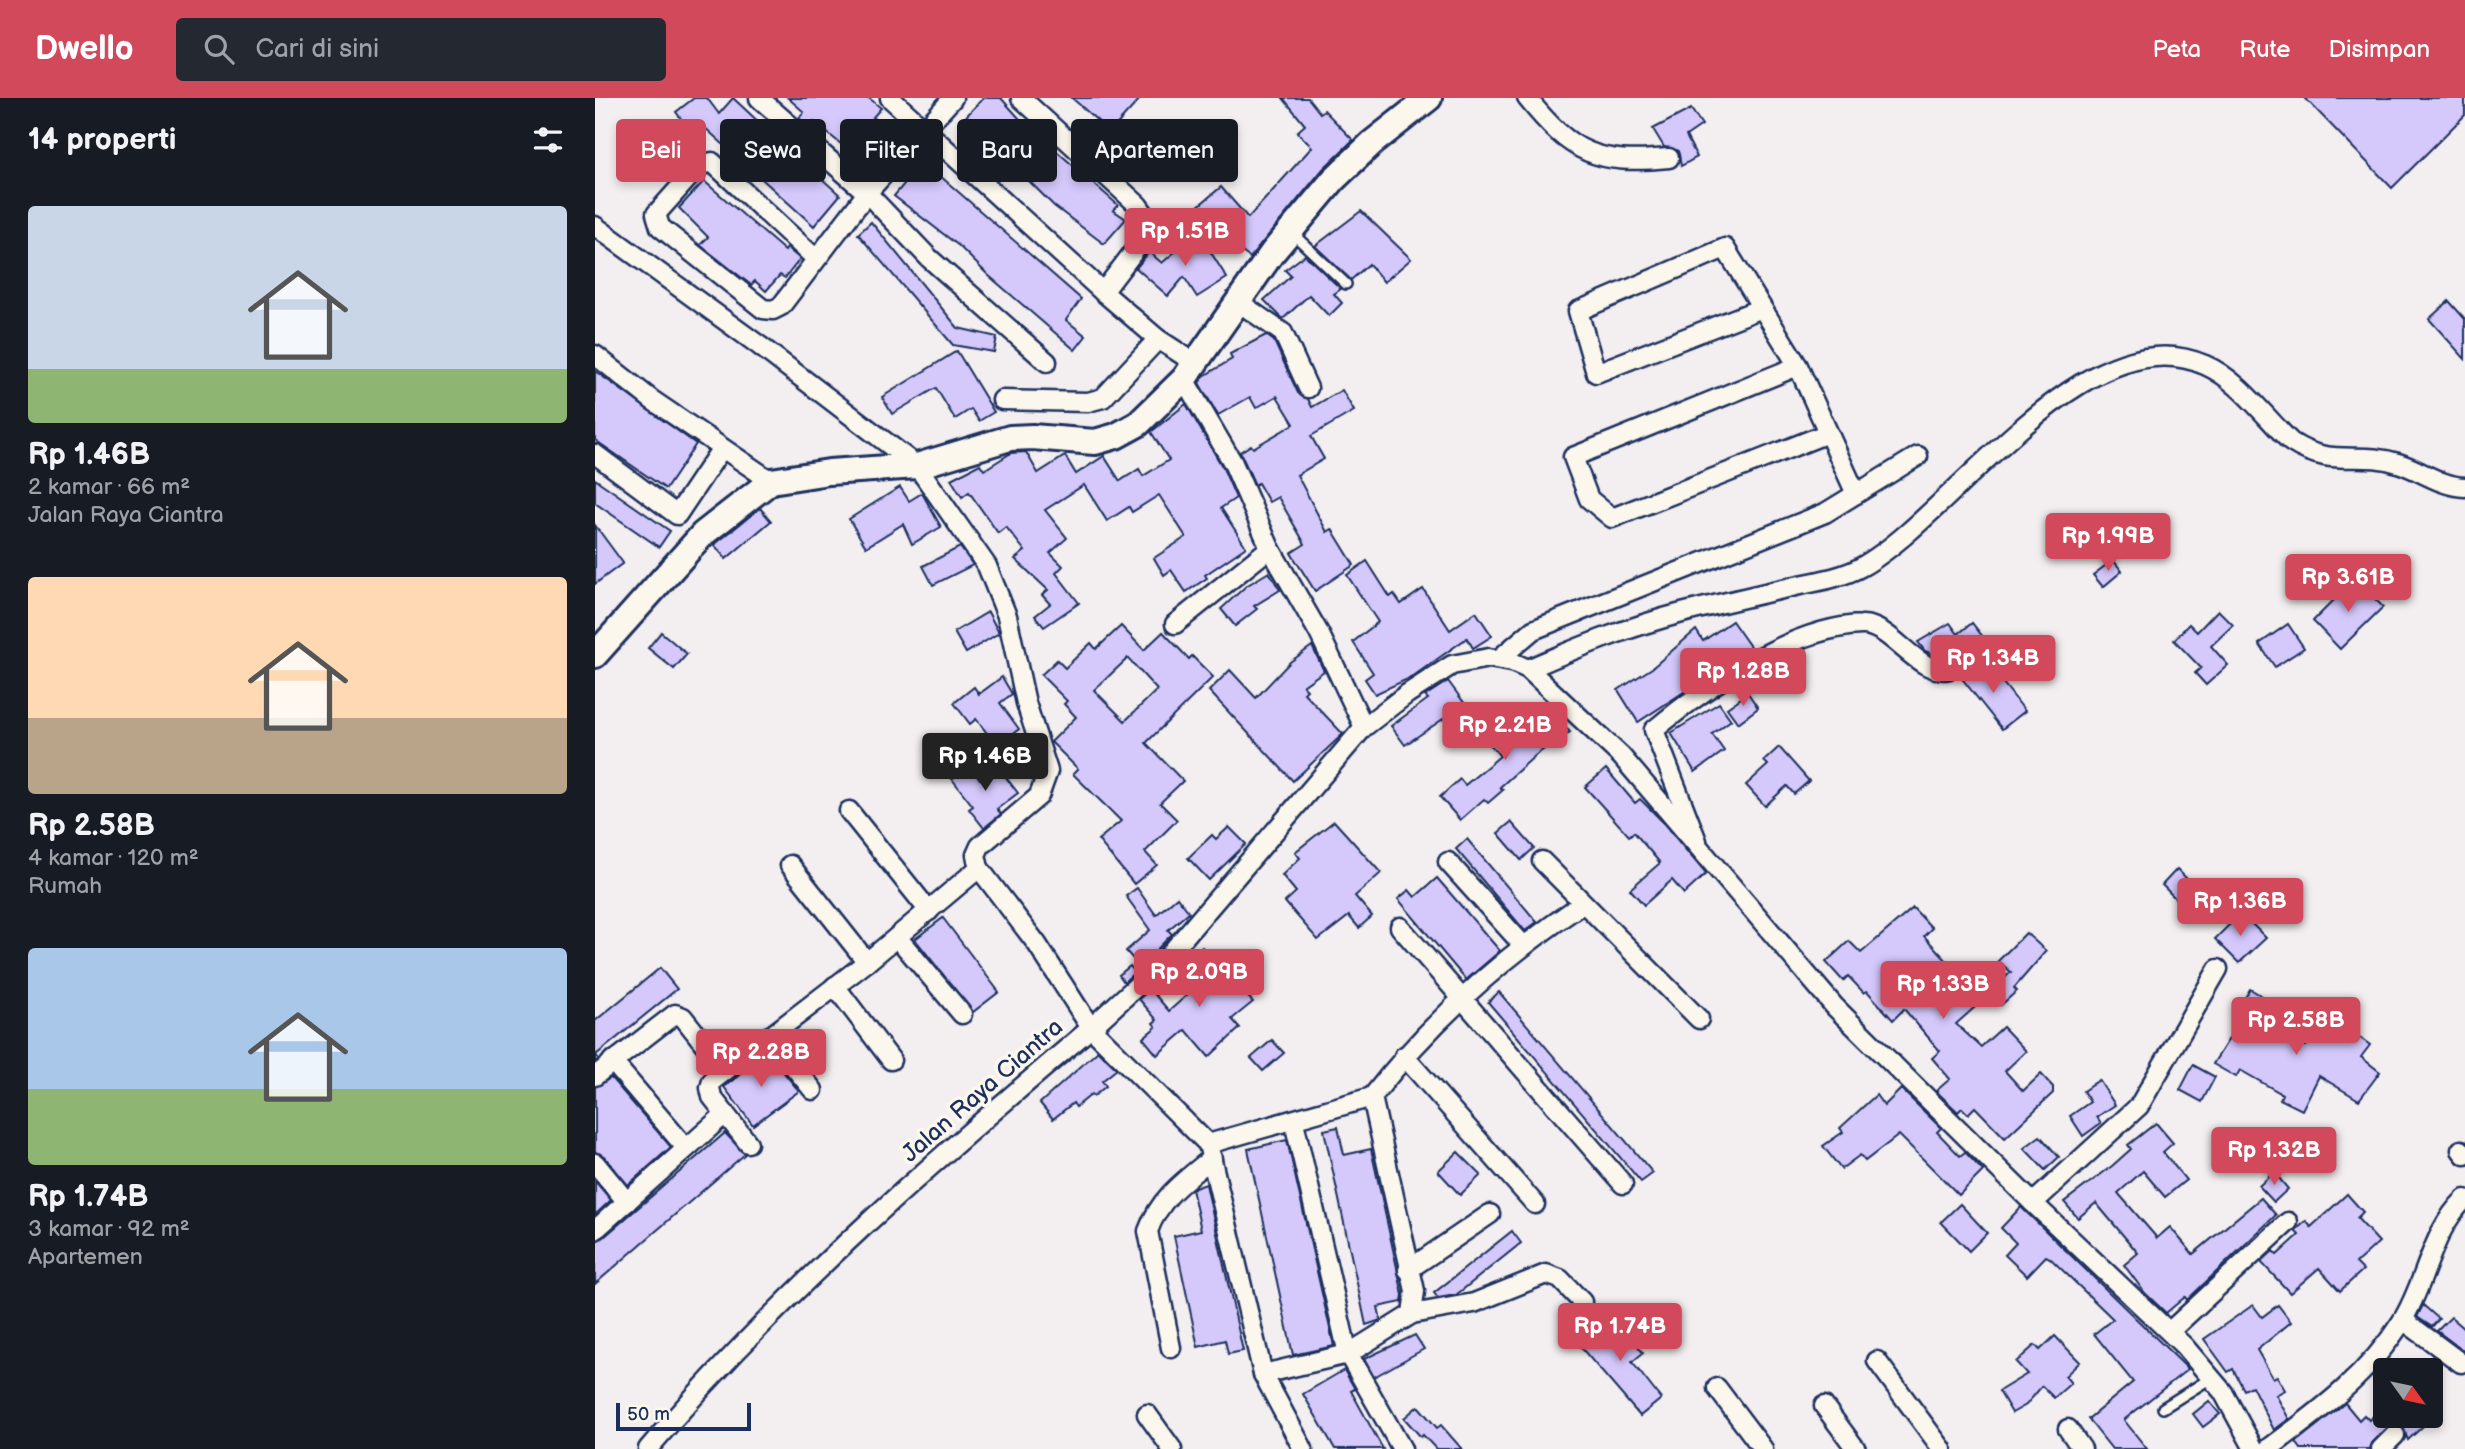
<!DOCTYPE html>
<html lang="id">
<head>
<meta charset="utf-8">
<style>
  body { margin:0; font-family:"Balsamiq Sans",sans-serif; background:#242831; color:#f1f3f6; height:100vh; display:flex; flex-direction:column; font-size:26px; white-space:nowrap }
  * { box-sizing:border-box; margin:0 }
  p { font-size:23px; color:#9ea1a6 }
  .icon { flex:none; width:38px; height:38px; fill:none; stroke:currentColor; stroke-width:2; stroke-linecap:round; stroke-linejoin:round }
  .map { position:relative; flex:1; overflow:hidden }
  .details { display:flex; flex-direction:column; background:#171b24; width:595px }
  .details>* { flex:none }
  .hud { position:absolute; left:21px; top:21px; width:665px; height:63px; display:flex; gap:14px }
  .needle { width:46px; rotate:123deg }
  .buttons { position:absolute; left:1778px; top:1260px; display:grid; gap:14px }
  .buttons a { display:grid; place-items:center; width:70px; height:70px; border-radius:7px; background:#171b24; box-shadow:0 4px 10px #0003; font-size:35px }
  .scale { position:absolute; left:21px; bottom:18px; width:135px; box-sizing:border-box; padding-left:7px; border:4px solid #1b2f5e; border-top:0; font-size:19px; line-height:24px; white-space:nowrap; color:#1b2f5e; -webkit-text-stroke:5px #fbf7ec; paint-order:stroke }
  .price { position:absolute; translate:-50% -60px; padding:0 16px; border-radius:7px; background:#d1495b; color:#fff; font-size:23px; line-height:46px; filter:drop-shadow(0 2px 4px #0008) }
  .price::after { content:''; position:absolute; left:50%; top:42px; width:21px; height:16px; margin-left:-10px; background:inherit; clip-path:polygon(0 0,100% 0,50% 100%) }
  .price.selected { background:#222; color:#fff }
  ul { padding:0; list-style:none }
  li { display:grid; align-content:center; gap:14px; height:371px; padding:0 28px }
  li span { display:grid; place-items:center; height:217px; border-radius:7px; color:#555 }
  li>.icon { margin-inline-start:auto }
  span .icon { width:126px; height:126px; fill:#fffc; stroke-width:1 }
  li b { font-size:30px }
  h2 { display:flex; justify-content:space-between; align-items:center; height:84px; padding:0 28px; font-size:30px }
  .chip { padding:0 24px; border-radius:7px; background:#171b24; box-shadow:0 4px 10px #0003; font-size:24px; line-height:63px }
  .chip.selected { background:#d1495b; color:#fff }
  header { display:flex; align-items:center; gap:42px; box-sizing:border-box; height:98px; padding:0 35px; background:#d1495b; color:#fff }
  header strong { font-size:33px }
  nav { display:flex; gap:38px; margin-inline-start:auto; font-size:24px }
  .search { width:490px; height:63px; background:#242831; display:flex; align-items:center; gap:18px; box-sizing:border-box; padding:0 24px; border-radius:7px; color:#9ea1a6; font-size:26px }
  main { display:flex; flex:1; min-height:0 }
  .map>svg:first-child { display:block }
  .building { fill:#d5c9fc; stroke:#1b2f5e; stroke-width:2; fill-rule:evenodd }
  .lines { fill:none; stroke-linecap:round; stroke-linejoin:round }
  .lane-casing { stroke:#1b2f5e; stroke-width:14 }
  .street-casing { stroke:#1b2f5e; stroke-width:23 }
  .secondary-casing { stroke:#1b2f5e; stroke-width:30 }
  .lane { stroke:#fbf7ec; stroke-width:9 }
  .street { stroke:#fbf7ec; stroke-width:18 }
  .secondary { stroke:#fbf7ec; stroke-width:24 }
  .labels { text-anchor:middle; stroke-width:7; stroke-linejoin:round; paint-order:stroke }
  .street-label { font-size:24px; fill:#1b2f5e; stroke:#fbf7ec }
</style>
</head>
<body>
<header>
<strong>Dwello</strong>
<div class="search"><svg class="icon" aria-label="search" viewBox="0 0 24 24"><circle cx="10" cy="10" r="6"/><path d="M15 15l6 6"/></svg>Cari di sini</div>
<nav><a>Peta</a><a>Rute</a><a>Disimpan</a></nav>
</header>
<main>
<section class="details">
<h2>14 properti<svg class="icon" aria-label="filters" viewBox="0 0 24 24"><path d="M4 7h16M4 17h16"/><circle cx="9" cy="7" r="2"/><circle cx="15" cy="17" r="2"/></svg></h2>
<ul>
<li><span style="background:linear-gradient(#c9d6e8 75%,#8fb573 0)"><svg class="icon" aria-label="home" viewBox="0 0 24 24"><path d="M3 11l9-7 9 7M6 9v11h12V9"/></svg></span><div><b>Rp 1.46B</b><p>2 kamar · 66 m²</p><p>Jalan Raya Ciantra</p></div></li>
<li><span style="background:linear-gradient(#ffd9b3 65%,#b9a48a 0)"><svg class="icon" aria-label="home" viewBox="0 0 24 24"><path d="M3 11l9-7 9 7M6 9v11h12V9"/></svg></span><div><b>Rp 2.58B</b><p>4 kamar · 120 m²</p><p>Rumah</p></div></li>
<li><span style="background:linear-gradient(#a9c7e8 65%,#8fb573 0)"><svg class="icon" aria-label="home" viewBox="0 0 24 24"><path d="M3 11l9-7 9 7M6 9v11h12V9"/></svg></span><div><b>Rp 1.74B</b><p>3 kamar · 92 m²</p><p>Apartemen</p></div></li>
</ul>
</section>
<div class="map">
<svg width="1870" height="1351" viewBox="0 0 1870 1351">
  <rect width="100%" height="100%" fill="#f3eeef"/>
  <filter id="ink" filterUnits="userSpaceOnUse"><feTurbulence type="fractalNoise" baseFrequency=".0143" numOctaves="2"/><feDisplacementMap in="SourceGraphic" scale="14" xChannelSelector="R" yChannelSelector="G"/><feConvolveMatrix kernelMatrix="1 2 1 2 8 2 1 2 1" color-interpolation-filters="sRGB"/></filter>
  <g filter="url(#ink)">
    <g class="building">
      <polygon points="99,0 112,0 124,16 138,0 181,40 184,43 189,37 199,46 195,52 245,97 219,128 108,28 98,37 81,14"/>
      <polygon points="193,0 274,0 286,10 278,19 300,35 273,68 219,24 214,29 204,20 209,14"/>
      <polygon points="388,0 406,0 424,20 523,107 518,112 531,121 509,146 459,108 420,69 364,26"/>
      <polygon points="477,0 546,0 515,34"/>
      <polygon points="688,0 713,0 725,15 729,12 758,42 728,71 655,160 604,122 608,119 601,110 626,89 653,120 717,49 702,34 710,27"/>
      <polygon points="1710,0 1870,0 1870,17 1797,90"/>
      <polygon points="1096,11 1107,27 1091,38 1102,59 1086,68 1083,53 1069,49 1058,31"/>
      <polygon points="328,63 486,201 471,222 491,238 480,252 393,177 364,148 299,98"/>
      <polygon points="109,83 190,153 192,150 205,161 190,180 185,177 171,193 160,183 156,187 105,147 113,139 84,110"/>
      <polygon points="766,113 816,161 789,184 774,166 756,182 720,148"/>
      <polygon points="276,124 363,230 402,239 399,254 358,247 263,136"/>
      <polygon points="603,134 632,180 602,199 589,179 573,198 541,170 554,154 567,165"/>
      <polygon points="710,157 746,191 739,196 747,205 734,218 714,197 688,221 669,202 696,178 690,172"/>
      <polygon points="1854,203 1870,221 1870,261 1834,221"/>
      <polygon points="671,237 679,243 703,295 713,301 717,309 747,292 759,313 716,338 729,361 702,377 732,434 737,431 759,467 720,493 696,455 710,446 683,399 674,404 663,385 660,387 645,354 656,347 658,350 699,326 682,298 661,310 655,299 623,317 604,285 609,278 637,261 635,256"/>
      <polygon points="362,253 399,314 384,323 376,311 360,321 341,290 297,316 287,299"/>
      <polygon points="0,273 101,346 71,391 0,342"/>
      <polygon points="591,306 628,370 641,400 626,410 651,449 610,477 612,480 591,494 576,472 569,477 559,460 591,439 564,397 537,414 534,409 512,423 489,387 450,412 472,440 455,455 468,468 461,475 484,505 449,529 440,518 455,506 447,497 453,492 420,461 430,453 411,429 403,435 374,394 367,399 356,381 385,366 389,372 416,355 431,354 443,375 470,358 481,376 509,358 525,383 544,371 548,378 574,362 556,334"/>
      <polygon points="0,381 75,433 64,449 0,405"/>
      <polygon points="305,389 314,403 327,395 346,429 317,446 308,426 271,449 254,421"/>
      <polygon points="165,410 176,423 131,461 119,447"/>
      <polygon points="0,427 28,465 0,486"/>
      <polygon points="365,449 378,467 338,487 328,468"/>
      <polygon points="1518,462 1527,473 1508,489 1498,477"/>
      <polygon points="772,463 795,499 799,496 806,506 828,491 855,532 881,514 897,538 878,550 872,540 817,579 780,596 770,581 778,575 758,544 783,524 752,477"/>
      <polygon points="674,474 685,492 659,508 662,511 640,528 626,511 651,488"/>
      <polygon points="1760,481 1788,509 1745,551 1718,523"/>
      <polygon points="1623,512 1638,527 1616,548 1633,567 1611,587 1600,575 1606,570 1579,542 1594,526 1602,534"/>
      <polygon points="393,514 404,535 371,555 359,534"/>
      <polygon points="1137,523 1156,550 1043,624 1023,592 1057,570 1101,532 1108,543"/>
      <polygon points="1355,525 1363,536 1377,525 1388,539 1351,560 1330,553 1323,544"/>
      <polygon points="1693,526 1709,550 1680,569 1664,546"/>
      <path d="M526,528L549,552L568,534L594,561L597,558L618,579L551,645L588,683L565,705L582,722L550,754L562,767L539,786L503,742L526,723L478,676L483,671L456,644L481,619L469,606L472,603L446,577L462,562L470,570L496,545L501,551ZM533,560L562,592L530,623L499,592Z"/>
      <polygon points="66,534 92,556 79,571 53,550"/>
      <polygon points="717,548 729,573 708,588 712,592 709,595 748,636 698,683 614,593 635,572 661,600 695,564"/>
      <polygon points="1383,565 1391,575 1397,571 1430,613 1407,631 1365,578"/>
      <polygon points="407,579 417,596 405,605 424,631 402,648 381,621 375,626 359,605 379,589 384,596"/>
      <polygon points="853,583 870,606 810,647 796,628 833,601 830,598"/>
      <polygon points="1153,595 1163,610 1143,625 1132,610"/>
      <polygon points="1124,605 1136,622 1117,636 1129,653 1100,674 1076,635"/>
      <polygon points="955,612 975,634 942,656 905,689 908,692 893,705 889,701 865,722 845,699 865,681 870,687 905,658 892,643 910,627 916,635 934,620 939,626"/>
      <polygon points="1184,649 1214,683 1199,696 1192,688 1170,708 1151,687 1173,667 1169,663"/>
      <polygon points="374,667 385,681 402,668 423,695 402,711 406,716 389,730 374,711 378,708 357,681"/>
      <polygon points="1011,671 1040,705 1045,701 1065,721 1111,776 1089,796 1077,782 1049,807 1035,791 1065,765 1039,734 1034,738 990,689"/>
      <polygon points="739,723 786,775 760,798 777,818 764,830 754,818 723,842 690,804 701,794 687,777 705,760 700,754"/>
      <polygon points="916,724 939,750 926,762 903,735"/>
      <polygon points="634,729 651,746 614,782 593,760 617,737 621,741"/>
      <polygon points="872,741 942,824 930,833 861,751"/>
      <polygon points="1582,771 1597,786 1581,801 1567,787"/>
      <polygon points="842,780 905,853 871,882 803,801 814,792 820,799"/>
      <polygon points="542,790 561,817 582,799 594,814 573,832 577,836 545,869 531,853 555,832 531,798"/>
      <polygon points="1318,810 1337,830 1329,838 1388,902 1361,926 1386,949 1408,929 1431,953 1410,973 1428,993 1446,976 1458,989 1458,995 1410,1040 1380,1009 1373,1016 1367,1010 1363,1014 1341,993 1355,981 1337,960 1345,953 1309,911 1298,922 1272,893 1269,895 1253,878 1248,883 1231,864 1254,843 1266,855"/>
      <polygon points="1646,815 1671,840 1644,865 1620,841"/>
      <polygon points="348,820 404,894 378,914 320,841"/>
      <polygon points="1431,835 1451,853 1419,890 1422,893 1406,907 1394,894 1416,874 1403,863"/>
      <polygon points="607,849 658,904 637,921 645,930 614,959 591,932 562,957 548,940 561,929 558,925 562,922 544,901 555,891 574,913 609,882 591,862"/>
      <polygon points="535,868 540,874 529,884 524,877"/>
      <polygon points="65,870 82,891 1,957 4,961 0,964 0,923"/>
      <polygon points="1655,891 1674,902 1665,923 1711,948 1734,917 1775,947 1766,959 1785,974 1764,1002 1724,978 1707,1012 1685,1001 1687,996 1645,972 1641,979 1618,966 1654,909 1647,905"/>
      <polygon points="904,894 1058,1075 1046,1084 893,904"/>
      <polygon points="677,942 689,955 668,973 656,960"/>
      <polygon points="503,953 522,971 507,983 511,988 499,998 497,996 481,1009 478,1005 458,1021 445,1005"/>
      <polygon points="173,955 204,993 158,1027 129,989"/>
      <polygon points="1598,967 1620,979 1607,1004 1585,992"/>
      <polygon points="16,980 76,1049 33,1087 9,1058 0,1054 0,989"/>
      <polygon points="1504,982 1520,1007 1502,1019 1506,1025 1488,1038 1475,1018 1495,1004 1488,993"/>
      <polygon points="1306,991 1346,1030 1342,1034 1365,1058 1370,1054 1388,1073 1364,1097 1304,1037 1270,1063 1265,1057 1246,1071 1228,1048 1248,1034 1245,1030 1281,997 1289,1008"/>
      <polygon points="1561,1025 1578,1045 1568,1054 1591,1082 1570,1099 1548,1073 1523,1095 1562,1140 1575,1129 1598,1156 1666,1100 1681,1117 1592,1202 1590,1199 1571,1215 1550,1195 1529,1167 1543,1155 1501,1105 1483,1120 1469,1104 1517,1068 1536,1051 1533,1047"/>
      <polygon points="743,1029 749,1057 776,1051 808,1197 807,1204 783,1209 786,1222 771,1227 729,1032"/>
      <polygon points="130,1035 150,1056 0,1186 0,1143 8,1140"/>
      <polygon points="1445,1038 1464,1059 1450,1072 1429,1050"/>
      <polygon points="692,1042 739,1248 698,1257 653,1051"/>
      <polygon points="863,1054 886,1077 865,1097 843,1073"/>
      <polygon points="1679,1074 1693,1091 1679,1104 1664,1088"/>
      <polygon points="0,1083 16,1102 0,1117"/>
      <polygon points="611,1086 648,1253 633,1256 630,1242 603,1249 579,1138 606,1132 597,1091"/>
      <polygon points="1752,1096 1768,1114 1762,1120 1784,1144 1761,1165 1768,1172 1745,1193 1724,1170 1695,1195 1666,1164 1678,1153 1682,1157 1704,1137 1700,1133 1711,1123 1716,1129"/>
      <polygon points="1365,1106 1392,1135 1374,1153 1346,1124"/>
      <polygon points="1426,1109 1593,1271 1529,1322 1552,1351 1517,1351 1493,1321 1538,1284 1499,1236 1518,1221 1455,1160 1451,1158 1432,1178 1410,1157 1421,1145 1406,1130"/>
      <polygon points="917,1133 926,1145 861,1197 843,1200 839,1195"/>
      <polygon points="1658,1207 1667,1219 1683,1207 1696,1224 1662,1252 1678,1280 1682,1278 1690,1292 1681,1297 1694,1321 1679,1332 1657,1288 1649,1292 1638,1271 1633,1274 1609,1241"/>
      <polygon points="1828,1207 1844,1221 1837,1229 1822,1219"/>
      <polygon points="1018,1216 1048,1255 1037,1264 1066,1301 1045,1318 982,1245"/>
      <polygon points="1856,1219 1870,1231 1870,1254 1842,1233"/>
      <polygon points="820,1237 829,1251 779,1279 769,1261"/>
      <polygon points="1460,1238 1485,1264 1470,1278 1476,1285 1459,1300 1447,1288 1431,1307 1417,1315 1404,1293 1432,1276 1421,1264 1440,1247 1445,1252"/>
      <polygon points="749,1272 760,1291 756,1293 788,1351 740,1351 708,1296"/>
      <polygon points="1614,1303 1625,1316 1608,1329 1598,1316"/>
      <polygon points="1750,1305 1764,1322 1769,1317 1774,1322 1790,1307 1790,1318 1839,1318 1813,1342 1808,1329 1798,1326 1778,1343 1775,1351 1706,1351 1701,1344"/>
      <polygon points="823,1308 842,1330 846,1327 867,1351 841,1351 828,1337 826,1339 809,1320"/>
    </g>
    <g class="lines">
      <defs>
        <g id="lane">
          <polyline points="696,134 751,186"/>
          <polyline points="1568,1310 1616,1280"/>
        </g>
        <g id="street">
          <polyline points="164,0 272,95 334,160 452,264"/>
          <polyline points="295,0 508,194 563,241 600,265"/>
          <polyline points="426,0 543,107 555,124 553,135 508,194"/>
          <path d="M932,0C977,56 1002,67 1074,60"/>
          <path d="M0,128L165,248L322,368L392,468L412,518L431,605L453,673L444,698L385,748L381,757L384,770L442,846L496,930C340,1062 185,1195 53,1351"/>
          <polyline points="220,160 117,64 104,68 61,116 65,129 168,211 178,212 186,208 272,95 358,0"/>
          <polyline points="642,203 688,235 713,290"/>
          <polyline points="1167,210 1001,275 983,213 1130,150 1203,268 1261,396"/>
          <polyline points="0,257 57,302 176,383"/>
          <polyline points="1203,268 978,359 994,401 1017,420 1233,335"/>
          <polyline points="589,281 638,365 675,450 724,535 769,629"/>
          <polyline points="407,302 493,304 508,300 563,241"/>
          <polyline points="0,356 82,417 127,350"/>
          <polyline points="580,526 675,450"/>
          <polyline points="905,560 938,532 1230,415 1323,358"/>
          <path d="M933,571C984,549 1033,529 1087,515C1126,505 1166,496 1205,487C1225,483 1248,479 1266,469C1358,418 1490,214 1610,267C1643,281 1670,319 1696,344C1737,371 1763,352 1803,365C1826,372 1845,388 1870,389"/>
          <polyline points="254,713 334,813"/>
          <path d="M1102,743L1059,632C1112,588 1196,530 1266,527C1296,525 1323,579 1354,571C1362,568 1369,561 1376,556"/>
          <polyline points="947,763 1104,921"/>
          <polyline points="853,764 927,846"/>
          <polyline points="195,767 272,864"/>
          <polyline points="805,829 1028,1086"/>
          <polyline points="302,839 367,916"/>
          <polyline points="240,888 296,962"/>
          <polyline points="174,938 218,992"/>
          <polyline points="809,958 940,1106"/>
          <polyline points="17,963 91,1050"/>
          <polyline points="0,978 80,916 88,919 129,971"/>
          <polyline points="699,1024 753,1256 807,1351"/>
          <polyline points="153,1045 117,999 115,990 117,983 272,864 384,770"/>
          <polyline points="613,1046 777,999"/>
          <polyline points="1866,1052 1870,1057"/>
          <polyline points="0,1065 32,1104"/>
          <polyline points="1438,1105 1544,1008 1623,871"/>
          <polyline points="0,1132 130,1016"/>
          <polyline points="813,1172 895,1116"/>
          <polyline points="817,1216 879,1205 951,1176 965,1181 987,1204"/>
          <polyline points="1808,1222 1866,1265"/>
          <polyline points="1575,1233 1693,1124"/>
          <path d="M576,1250L553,1133C565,1099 590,1082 617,1060"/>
          <polyline points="1282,1263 1347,1351"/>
          <path d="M668,1276L753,1256L817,1216L820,1193L777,999C836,923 907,860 987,806"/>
          <polyline points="1122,1290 1168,1351"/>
          <polyline points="1229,1308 1261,1351"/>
          <polyline points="552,1316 577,1351"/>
          <polyline points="1473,1331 1487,1351"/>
          <polyline points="708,1351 668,1276 613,1046 496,930 568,864 769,629 812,596 857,567 894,560 917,564 933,571 1026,658 1240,909 1438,1105 1589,1248 1628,1294 1659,1351"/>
          <path d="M1673,1351C1723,1314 1773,1278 1807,1223C1831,1185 1836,1133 1870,1101"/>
          <polyline points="1786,1351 1800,1337"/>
        </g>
        <polyline id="secondary" points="0,557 108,436 176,383 234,374 322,368 415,340 437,339 500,344 521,338 543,326 589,281 677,155 739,81 777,45 834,0"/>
      </defs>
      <use href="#lane" class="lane-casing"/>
      <use href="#street" class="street-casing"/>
      <use href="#secondary" class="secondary-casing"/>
      <use href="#lane" class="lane"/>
      <use href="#street" class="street"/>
      <use href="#secondary" class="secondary"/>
    </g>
  </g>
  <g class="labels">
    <g class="street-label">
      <text transform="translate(387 992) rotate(-41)" y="8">Jalan Raya Ciantra</text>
    </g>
  </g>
</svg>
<div class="buttons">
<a><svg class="needle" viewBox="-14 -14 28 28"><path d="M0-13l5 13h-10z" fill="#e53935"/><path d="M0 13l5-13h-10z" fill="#9ea1a6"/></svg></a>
</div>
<div class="scale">50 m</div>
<b class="price" style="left:590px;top:170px">Rp 1.51B</b>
<b class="price" style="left:1513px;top:475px">Rp 1.99B</b>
<b class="price" style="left:1753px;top:516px">Rp 3.61B</b>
<b class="price" style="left:1398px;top:597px">Rp 1.34B</b>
<b class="price" style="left:1148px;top:610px">Rp 1.28B</b>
<b class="price" style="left:910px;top:664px">Rp 2.21B</b>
<b class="price selected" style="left:390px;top:695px">Rp 1.46B</b>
<b class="price" style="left:1645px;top:840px">Rp 1.36B</b>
<b class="price" style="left:604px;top:911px">Rp 2.09B</b>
<b class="price" style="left:1348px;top:923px">Rp 1.33B</b>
<b class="price" style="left:1701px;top:959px">Rp 2.58B</b>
<b class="price" style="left:166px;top:991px">Rp 2.28B</b>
<b class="price" style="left:1679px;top:1089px">Rp 1.32B</b>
<b class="price" style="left:1025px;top:1265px">Rp 1.74B</b>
<div class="hud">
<a class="chip selected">Beli</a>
<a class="chip">Sewa</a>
<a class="chip">Filter</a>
<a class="chip">Baru</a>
<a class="chip">Apartemen</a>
</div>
</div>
</main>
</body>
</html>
